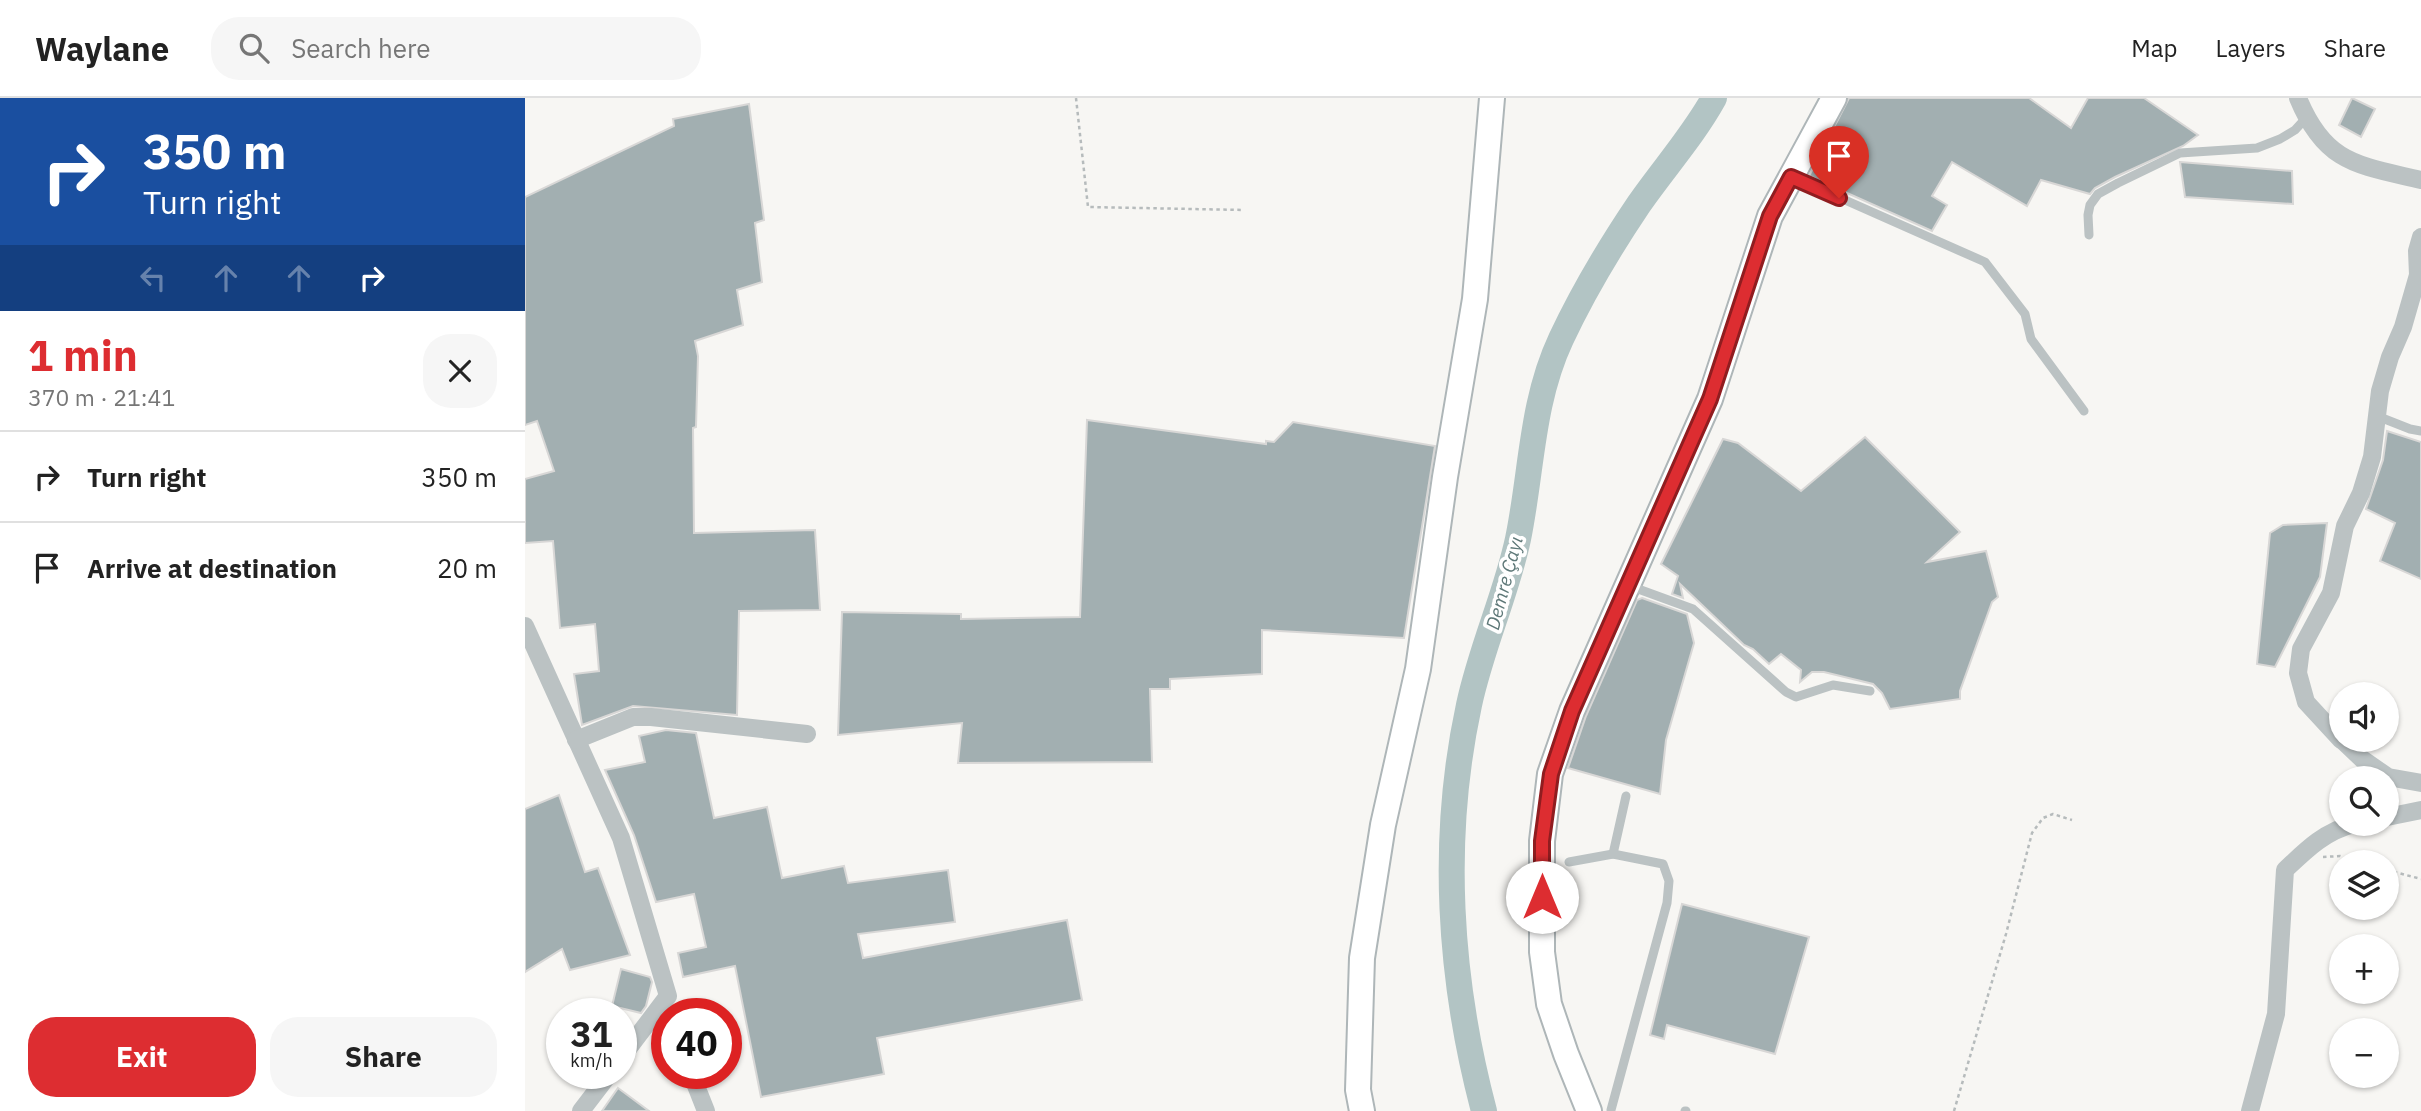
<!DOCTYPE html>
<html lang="en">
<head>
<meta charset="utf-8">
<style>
  :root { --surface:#fff; --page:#f6f6f6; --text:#222; --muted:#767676; --line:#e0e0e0; --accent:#dd2d31 }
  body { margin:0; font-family:"IBM Plex Sans",sans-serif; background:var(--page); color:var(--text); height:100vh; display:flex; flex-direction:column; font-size:26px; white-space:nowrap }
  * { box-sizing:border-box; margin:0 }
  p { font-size:23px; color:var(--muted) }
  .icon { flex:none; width:38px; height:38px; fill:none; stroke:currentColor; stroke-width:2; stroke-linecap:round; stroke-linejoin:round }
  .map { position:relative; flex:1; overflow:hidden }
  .side { display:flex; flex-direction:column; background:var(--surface); width:525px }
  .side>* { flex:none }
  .hud { background:#1a4fa0; color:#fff; overflow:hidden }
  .controls { position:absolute; left:1804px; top:584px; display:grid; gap:14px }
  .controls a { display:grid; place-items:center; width:70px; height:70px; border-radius:50%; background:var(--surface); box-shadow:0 2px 5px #0004; font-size:35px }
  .speed { position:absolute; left:21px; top:900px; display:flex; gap:14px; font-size:35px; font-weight:700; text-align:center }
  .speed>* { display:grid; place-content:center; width:91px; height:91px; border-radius:50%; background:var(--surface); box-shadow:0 2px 5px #0004; line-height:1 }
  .speed small { font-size:18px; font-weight:400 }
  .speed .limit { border:10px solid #d22; background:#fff; color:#111 }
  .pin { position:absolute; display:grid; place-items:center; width:60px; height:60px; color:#fff; margin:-72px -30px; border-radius:50% 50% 50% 0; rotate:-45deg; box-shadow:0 0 7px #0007 }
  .pin .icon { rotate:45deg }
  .me { position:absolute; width:77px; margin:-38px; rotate:0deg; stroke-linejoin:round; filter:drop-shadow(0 0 5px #0008) }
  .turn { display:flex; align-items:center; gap:24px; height:147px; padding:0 28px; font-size:32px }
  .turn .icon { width:91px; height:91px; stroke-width:2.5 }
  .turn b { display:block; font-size:49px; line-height:60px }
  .lanes { display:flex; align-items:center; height:66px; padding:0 28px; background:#0003; justify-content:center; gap:35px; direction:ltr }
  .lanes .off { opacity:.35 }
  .round { display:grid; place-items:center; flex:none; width:74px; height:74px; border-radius:28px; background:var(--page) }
  .summary { display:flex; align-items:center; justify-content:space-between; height:119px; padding:0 28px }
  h1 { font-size:42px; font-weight:800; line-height:52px; color:var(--accent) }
  .primary-button { display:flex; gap:14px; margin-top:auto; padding:14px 28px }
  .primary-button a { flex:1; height:80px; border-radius:28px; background:var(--accent); color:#fff; font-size:28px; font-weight:800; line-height:80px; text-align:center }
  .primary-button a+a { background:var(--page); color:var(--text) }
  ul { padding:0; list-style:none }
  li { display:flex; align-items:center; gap:21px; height:91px; padding:0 28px; border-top:2px solid var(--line) }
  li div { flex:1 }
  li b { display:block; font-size:26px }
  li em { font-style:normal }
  header { display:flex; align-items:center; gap:42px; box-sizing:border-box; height:98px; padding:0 35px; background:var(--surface); border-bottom:2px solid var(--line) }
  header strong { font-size:33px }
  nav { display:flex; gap:38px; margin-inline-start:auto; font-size:24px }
  .search { width:490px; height:63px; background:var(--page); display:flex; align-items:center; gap:18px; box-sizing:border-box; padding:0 24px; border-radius:28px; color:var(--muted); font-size:26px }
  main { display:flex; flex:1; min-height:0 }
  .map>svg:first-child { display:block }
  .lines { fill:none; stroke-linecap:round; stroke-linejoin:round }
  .river { stroke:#b2c4c4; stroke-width:26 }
  .building { fill:#a2afb1; stroke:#d8d7d6; stroke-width:2 }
  .secondary-casing { stroke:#aeb6b8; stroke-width:28 }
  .path { stroke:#b6bbbc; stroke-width:2.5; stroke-dasharray:3.5 3.5; stroke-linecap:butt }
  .lane { stroke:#bbc2c3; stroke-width:9 }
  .street { stroke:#bbc2c3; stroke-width:18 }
  .secondary { stroke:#fff; stroke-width:24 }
  .route-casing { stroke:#901d20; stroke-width:18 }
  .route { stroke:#dd2d31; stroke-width:12 }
  .labels { text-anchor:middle; stroke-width:7; stroke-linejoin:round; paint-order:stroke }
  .water-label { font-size:19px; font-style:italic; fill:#5e7878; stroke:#fff }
</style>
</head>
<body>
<header>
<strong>Waylane</strong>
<div class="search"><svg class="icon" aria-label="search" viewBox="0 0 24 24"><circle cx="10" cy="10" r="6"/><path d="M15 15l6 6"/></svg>Search here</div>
<nav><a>Map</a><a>Layers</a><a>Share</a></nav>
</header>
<main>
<section class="side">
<div class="hud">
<div class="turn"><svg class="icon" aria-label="right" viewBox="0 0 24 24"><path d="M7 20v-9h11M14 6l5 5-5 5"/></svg><div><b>350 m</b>Turn right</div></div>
<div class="lanes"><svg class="icon off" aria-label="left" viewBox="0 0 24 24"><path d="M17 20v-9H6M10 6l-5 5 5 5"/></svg><svg class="icon off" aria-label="ahead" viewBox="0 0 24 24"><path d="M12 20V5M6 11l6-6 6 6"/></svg><svg class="icon off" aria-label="ahead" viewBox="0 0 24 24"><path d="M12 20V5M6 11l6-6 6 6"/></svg><svg class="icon" aria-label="right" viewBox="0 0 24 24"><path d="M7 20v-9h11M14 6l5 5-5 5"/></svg></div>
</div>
<div class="summary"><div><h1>1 min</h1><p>370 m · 21:41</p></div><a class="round"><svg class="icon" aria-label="close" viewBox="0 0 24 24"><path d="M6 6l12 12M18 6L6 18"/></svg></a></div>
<ul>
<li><svg class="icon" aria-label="right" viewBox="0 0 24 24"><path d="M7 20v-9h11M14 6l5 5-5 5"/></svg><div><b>Turn right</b></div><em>350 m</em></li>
<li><svg class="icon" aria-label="arrive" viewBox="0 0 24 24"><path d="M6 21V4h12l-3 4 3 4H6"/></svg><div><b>Arrive at destination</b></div><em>20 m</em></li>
</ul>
<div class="primary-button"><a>Exit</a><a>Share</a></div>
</section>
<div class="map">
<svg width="1896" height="1013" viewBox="0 0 1896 1013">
  <rect width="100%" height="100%" fill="#f7f6f3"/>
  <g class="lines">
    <path class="river" d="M959,1013C924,881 915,741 944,607C956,550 981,497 993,441C1007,373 1006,305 1036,241C1058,194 1085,149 1114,106C1139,70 1168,38 1189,0"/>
  </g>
  <g class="building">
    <path d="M1324,0H1504L1546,30L1563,0H1619L1673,37L1658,48L1590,79L1570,90L1565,96L1516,82L1502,108L1427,64L1407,98L1422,107L1407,133L1284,78Z"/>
    <path d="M1827,0L1850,11L1836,39L1814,27Z"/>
    <path d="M224,6L239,122L230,125L237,184L212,192L218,227L170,243L173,258L171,329L168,330L169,435L290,432L295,512L214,513L212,617L108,608L57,627L49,576L74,573L70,526L35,530L28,443L0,445V381L29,373L12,323L0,327V99L149,28L148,21Z"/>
    <path d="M1655,64L1767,73L1768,106L1660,99Z"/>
    <path d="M562,322L741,346V343L749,344L768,324L910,348L879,540L737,532V576L645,581V591H625L627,664L433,665L437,625L313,637L317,514L436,516V521L555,519Z"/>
    <path d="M1862,333L1896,344V481L1855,463L1870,425L1841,411L1858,362Z"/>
    <path d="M1340,339L1435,434L1402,464L1461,453L1473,499L1467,504L1435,593V601L1365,611L1357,595L1348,586L1299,574H1287L1275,584L1276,572L1256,556L1244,566L1228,551L1219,547L1155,486L1158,500L1147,496L1153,478L1136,466L1198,341L1213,345L1276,393Z"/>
    <path d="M1802,425L1795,479L1750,569L1732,566L1745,435L1758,427Z"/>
    <path d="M1117,500L1162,516L1169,545L1141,642L1135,696L1043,670L1061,618L1112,502Z"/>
    <path d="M141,632L171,635L189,720L242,709L257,780L319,768L323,785L423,772L430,824L333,836L338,860L542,822L557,902L352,940L359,976L236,999L210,868L158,879L153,855L181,849L169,796L131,804L109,737L80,672L120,664L114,638Z"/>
    <path d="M34,697L60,774L73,770L105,857L45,872L37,851L0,874V711Z"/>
    <path d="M1157,806L1284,839L1250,956L1142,927L1139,941L1125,937Z"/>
    <path d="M96,871L125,879L127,884L121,908L116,915L87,908Z"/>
    <path d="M93,990L124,1013H77Z"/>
  </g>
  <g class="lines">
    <g class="secondary-casing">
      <g id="secondary">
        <path d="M837,1013L833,992L837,860L858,727L893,571L920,379L950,201L967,0"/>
        <path d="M1064,1013L1041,956L1024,906L1017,854V743L1025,676L1047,613L1185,301L1245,118L1309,0"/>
      </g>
    </g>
    <g class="path">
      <path d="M551,0L563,109L719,112"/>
      <path d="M1798,759L1815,758L1838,765"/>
      <path d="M1862,772L1896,781"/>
      <path d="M1429,1013L1481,836L1507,735L1518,720L1528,716L1547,722"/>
    </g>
    <g class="lane">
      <path d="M1268,79L1460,164L1500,216L1506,241L1559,313"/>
      <path d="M1564,137L1563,117L1565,107L1573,96L1593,85L1655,55L1732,50L1755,41L1770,32L1781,20"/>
      <path d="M1852,318L1885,331L1896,333"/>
      <path d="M1105,488L1168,511L1261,594L1271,599L1308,587L1345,593"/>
      <path d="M1088,756L1101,698"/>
      <path d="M1044,764L1088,756L1138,766L1144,783L1142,805L1086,1012"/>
      <path d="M1160,1013H1161"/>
    </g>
    <g class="street">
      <path d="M1773,0C1800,66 1833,67 1896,82"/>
      <path d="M0,528L96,740L143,898L96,960"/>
      <path d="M51,642L108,619H126L282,636"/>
      <path d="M1816,642L1781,604L1773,575L1776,551L1806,495L1820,428L1836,395L1847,359L1855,293L1865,259L1878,229L1893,177L1892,153L1896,139"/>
      <path d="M1817,642L1837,661L1863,679L1896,685"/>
      <path d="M1862,719L1896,712"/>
      <path d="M166,975L181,1013"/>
      <path d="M56,1013L85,975"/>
      <path d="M1725,1013L1751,916L1760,772C1781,752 1800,733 1829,726"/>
    </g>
    <use href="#secondary" class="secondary"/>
  </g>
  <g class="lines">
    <g class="route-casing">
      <path id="route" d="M1017,799V743L1026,676L1047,613L1185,301L1245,118L1266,79L1314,100"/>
    </g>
    <use href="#route" class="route"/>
  </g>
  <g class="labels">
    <g class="water-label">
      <text transform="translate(979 485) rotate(-75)" y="7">Demre Çayı</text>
    </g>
  </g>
</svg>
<div class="controls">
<a><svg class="icon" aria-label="sound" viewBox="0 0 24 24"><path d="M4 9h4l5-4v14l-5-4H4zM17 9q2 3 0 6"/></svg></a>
<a><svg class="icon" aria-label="search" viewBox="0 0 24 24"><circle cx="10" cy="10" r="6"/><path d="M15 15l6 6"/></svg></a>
<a><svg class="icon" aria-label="layers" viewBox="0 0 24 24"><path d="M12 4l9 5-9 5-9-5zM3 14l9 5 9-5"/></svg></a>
<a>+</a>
<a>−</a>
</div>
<div class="speed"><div>31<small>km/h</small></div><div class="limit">40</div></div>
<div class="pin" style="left:1314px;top:100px;background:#d93025"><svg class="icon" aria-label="arrive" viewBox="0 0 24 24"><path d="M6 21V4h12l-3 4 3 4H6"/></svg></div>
<svg class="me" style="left:1017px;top:799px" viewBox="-20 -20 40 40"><circle r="19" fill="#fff"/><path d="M0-13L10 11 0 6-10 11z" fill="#dd2d31"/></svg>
</div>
</main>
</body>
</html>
